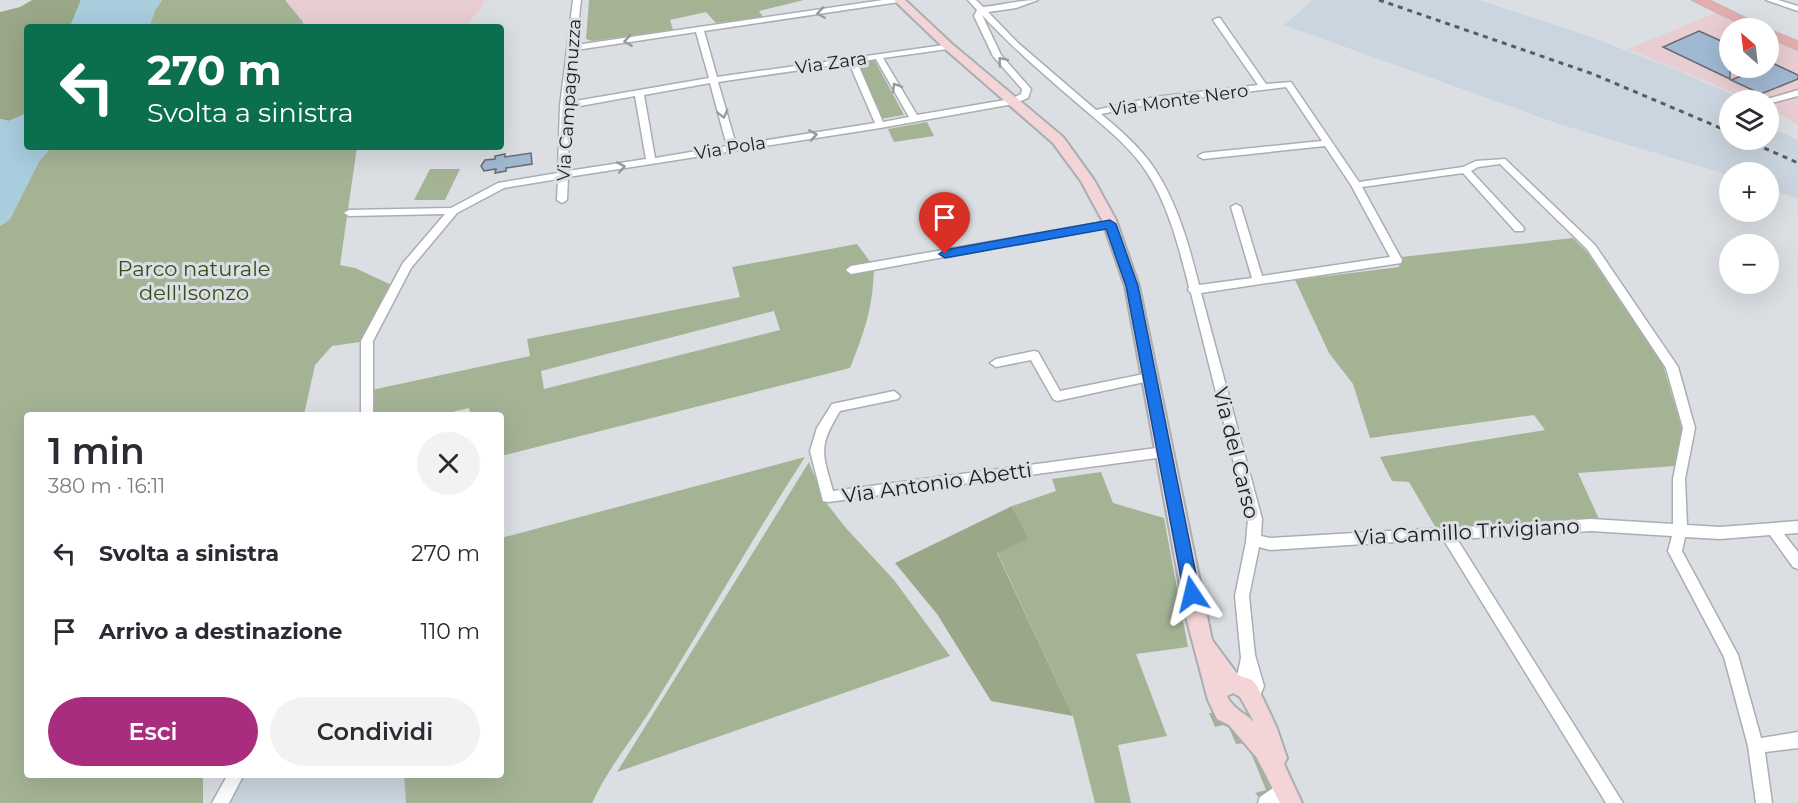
<!DOCTYPE html>
<html lang="it">
<head>
<meta charset="utf-8">
<style>
  :root { --surface:#fff; --page:#f2f2f3; --text:#2b2b33; --muted:#7c7c81; --accent:#a92d7e }
  body { margin:0; font-family:Montserrat,sans-serif; background:var(--page); color:var(--text); height:100vh; display:flex; flex-direction:column; font-size:22px; white-space:nowrap }
  * { box-sizing:border-box; margin:0 }
  p { font-size:20px; color:var(--muted) }
  .icon { flex:none; width:33px; height:33px; fill:none; stroke:currentColor; stroke-width:2; stroke-linecap:round; stroke-linejoin:round }
  .map { position:relative; flex:1; overflow:hidden }
  .side { position:absolute; left:24px; top:412px; width:480px; height:366px; display:flex; flex-direction:column; background:var(--surface); border-radius:6px; box-shadow:0 6px 24px #0002 }
  .side>* { flex:none }
  .hud { position:absolute; left:24px; top:24px; width:480px; height:126px; border-radius:6px; box-shadow:0 6px 24px #0002; background:#0b6e4f; color:#fff; overflow:hidden }
  .needle { width:39px; rotate:332deg }
  .fabs { position:absolute; left:1719px; top:18px; display:grid; gap:12px }
  .fabs a { display:grid; place-items:center; width:60px; height:60px; border-radius:50%; background:var(--surface); box-shadow:0 6px 24px #0002; font-size:30px }
  .pin { position:absolute; display:grid; place-items:center; width:51px; height:51px; color:#fff; margin:-62px -26px; border-radius:50% 50% 50% 0; rotate:-45deg; box-shadow:0 0 6px #0007 }
  .pin .icon { rotate:45deg }
  .me { position:absolute; width:66px; margin:-33px; rotate:350deg; stroke-linejoin:round; filter:drop-shadow(0 0 4px #0008) }
  .turn { display:flex; align-items:center; gap:21px; height:126px; padding:0 24px; font-size:27px }
  .turn .icon { width:78px; height:78px; stroke-width:2.5 }
  .turn b { display:block; font-size:42px; line-height:51px }
  .round { display:grid; place-items:center; flex:none; width:63px; height:63px; border-radius:32px; background:var(--page) }
  .overview { display:flex; align-items:center; justify-content:space-between; height:102px; padding:0 24px }
  h1 { font-size:36px; font-weight:600; line-height:45px }
  .button { display:flex; gap:12px; margin-top:auto; padding:12px 24px }
  .button a { flex:1; height:69px; border-radius:36px; background:var(--accent); color:#fff; font-size:24px; font-weight:600; line-height:69px; text-align:center }
  .button a+a { background:var(--page); color:var(--text) }
  ul { padding:0; list-style:none }
  li { display:flex; align-items:center; gap:18px; height:78px; padding:0 24px }
  li div { flex:1 }
  li b { display:block; font-size:22px }
  li em { font-style:normal }
  .map>svg:first-child { display:block }
  .commercial { fill:#e8cdd2 }
  .built { fill:#cbd5df }
  .green { fill:#a5b395; fill-rule:evenodd }
  .forest { fill:#9aa889 }
  .water { fill:#a8cddd }
  .building { fill:#a0b9d2; stroke:#686c70; stroke-width:1.5 }
  .lines { fill:none; stroke-linecap:round; stroke-linejoin:round }
  .minor-casing { stroke:#a9aeb2; stroke-width:3 }
  .secondary-casing { stroke:#a9aeb2; stroke-width:4 }
  .primary-casing { stroke:#bbbbbc; stroke-width:2 }
  .minor { fill:#fff; fill-rule:evenodd }
  .secondary { fill:#f3d5d7; fill-rule:evenodd }
  .primary { fill:#e6abaf; fill-rule:evenodd }
  .rail { stroke:#595b5e; stroke-width:3; stroke-dasharray:5 5; stroke-linecap:butt }
  .oneway { stroke:#98999a }
  .route { fill:#1a73e8; stroke:#114b97; stroke-width:1.5 }
  .labels { text-anchor:middle; stroke-width:6; stroke-linejoin:round; paint-order:stroke }
  .far-street-label { font-size:18px; fill:#1b1c1e; stroke:#dbdfe4 }
  .park-label { font-size:21px; fill:#384b1b; stroke:#dbdfe4 }
  .street-label { font-size:21px; fill:#1b1c1e; stroke:#dbdfe4 }
</style>
</head>
<body>
<div class="map">
<svg width="1798" height="803" viewBox="0 0 1798 803">
  <rect width="100%" height="100%" fill="#dbdfe4"/>
  <g class="commercial">
    <path d="M285,0H484V4L465,27H303V22Z"/>
    <path d="M1717,12L1753,28H1730V68H1768L1769,36L1798,49V125L1769,108L1768,100H1751L1628,49Z"/>
  </g>
  <g class="built">
    <path d="M1313,0H1479L1588,36L1674,69L1745,100H1730V140H1768L1769,127L1798,140V199L1769,188L1768,172H1730L1729,175L1559,124L1284,25Z"/>
    <path d="M235,776H404L406,803H220Z"/>
  </g>
  <g class="green">
    <path d="M162,0H285L303,22V27H149L155,10Z"/>
    <path d="M589,0H804L759,11L763,17L716,23L706,12L670,20L673,30L592,41L586,39Z"/>
    <path d="M874,59L904,115L880,119L856,61Z"/>
    <path d="M927,122L934,136L894,142L888,129Z"/>
    <path d="M52,147H357L340,265L355,268L396,287L367,341L332,346L315,365L304,415L27,416V776H203V803H0V226L10,219L39,161Z"/>
    <path d="M430,169H460L445,200H414Z"/>
    <path d="M1573,238L1587,252L1663,365L1682,429L1675,466L1578,473L1599,519L1436,528L1409,482L1392,481L1380,457L1545,430L1534,415L1370,438L1353,384L1329,353L1295,280L1399,267L1401,257Z"/>
    <path d="M857,244L874,267C873,307 865,331 850,368L501,456V416L471,415L469,408L439,415L367,416V391L530,356L527,339L740,297L732,267ZM774,311L780,330L544,389L541,371Z"/>
    <path d="M805,457C751,540 703,627 650,711C630,742 608,769 592,803H406L404,776H501V538Z"/>
    <path d="M809,462L824,500L845,527L894,580L950,656L617,772Z"/>
    <path d="M1101,472L1113,503L1164,518L1188,647L1136,654L1167,736L1118,745L1131,803H1095L1073,716L997,552L1029,539L1012,506L1056,491L1052,479Z"/>
    <path d="M1209,713H1213L1253,745L1273,788L1260,798L1255,793L1266,790L1247,743L1236,744L1229,728L1223,725L1215,727Z"/>
  </g>
  <g class="forest">
    <path d="M32,0H81L70,27H27V113L9,121L0,119V12L20,7Z"/>
    <path d="M1012,506L1029,539L997,553L1073,716L991,701L937,614L895,563Z"/>
  </g>
  <g class="water">
    <path d="M81,0H162L155,10L149,27H70Z"/>
    <path d="M27,113V147H52L39,161L10,219L0,226V119L9,121Z"/>
  </g>
  <g class="building">
    <path d="M1699,31L1730,45V79L1663,47Z"/>
    <path d="M1768,61L1798,75V79L1761,94L1731,80L1761,68H1768Z"/>
    <path d="M531,153L532,164L506,168V171L495,173L496,169L484,171L481,166L485,160L495,159V156L505,154V157Z"/>
  </g>
  <g class="lines">
    <g class="minor-casing">
      <g id="minor">
        <path d="M573,0H581L576,45L883,0H903L899,2L704,31L717,77L951,44V48L948,49L883,58L917,115L1011,99L1021,94L1022,89L993,56L974,16L977,10L968,0H976L983,7C1002,5 1020,0 1038,0L1016,8L988,12L1018,43L1096,110L1155,97L1258,85L1213,20L1217,18H1220L1266,84L1291,82L1359,182L1463,167L1476,161L1505,159L1595,245L1678,367L1695,428L1685,479L1687,525L1720,527L1798,521V533L1784,534L1798,552V569L1793,567L1770,535L1720,539L1685,537L1682,551L1738,655L1761,738L1798,732V748L1765,752L1772,803H1756L1748,746L1724,657L1668,551L1672,536L1591,531L1457,539L1623,803H1606L1443,539L1270,550L1259,547L1249,596L1255,655L1264,686L1258,701L1253,703L1248,701L1246,696L1250,686L1248,682L1243,689L1238,691L1233,689L1231,684L1238,672L1241,658L1235,596L1246,542L1248,519L1191,293L1188,290L1189,287C1179,248 1169,206 1146,171C1128,144 1101,124 1077,103C1044,75 1012,47 982,15L1001,55L1031,89L1028,98L1013,104L880,128L568,177L567,200L562,203L557,200L558,179L504,188L457,213L411,268L373,341V416H361V341L403,263L445,214L349,216L344,213L349,210L451,208L498,183L558,173L560,106ZM696,32L709,78L570,102L576,50ZM876,59L909,117L883,122L857,62ZM849,63L875,123L736,145L718,82ZM710,83L727,146L655,158L644,95ZM1286,87L1322,141L1203,153L1198,156L1203,159L1325,146L1351,185L1390,257L1262,276L1241,207L1236,204L1231,207L1252,278L1199,285C1189,245 1177,202 1154,168C1140,147 1120,130 1101,114L1155,103ZM635,96L646,159L568,171L569,108ZM1500,164L1587,249L1666,368L1683,428L1673,479V524L1591,519L1450,528L1446,526L1441,528L1270,538L1261,536L1262,519L1201,293L1401,263L1402,260L1362,187L1463,173L1515,231H1523L1524,229L1523,227L1471,171L1478,167Z"/>
        <path d="M1766,0H1778L1798,6V11Z"/>
        <path d="M1798,90V96L1768,104V100H1764Z"/>
        <path d="M1110,221L1115,224L1114,226L851,274L846,270L851,266Z"/>
        <path d="M1034,351L1038,352L1060,391L1149,373L1155,377L1149,381L1057,401L1053,399L1031,360L996,367L990,363L996,359Z"/>
        <path d="M894,391L900,396L898,399L840,411C818,447 822,452 833,491L1164,447L1168,448L1170,452L1168,456L1164,457L828,502L823,501L810,451L817,428L832,404Z"/>
        <path d="M227,776H243L229,803H212Z"/>
        <path d="M1285,780L1291,782L1293,788L1291,794L1282,803H1258L1260,797Z"/>
      </g>
    </g>
    <g class="secondary-casing">
      <path id="secondary" d="M894,0H905L952,44L1063,137L1094,180L1116,220L1139,286L1212,640L1238,675L1252,680L1257,686L1276,726L1287,758L1284,764L1302,803H1280L1257,758L1229,725L1217,719L1208,700L1185,613L1125,286L1102,220L1081,181L1053,143L944,48ZM1233,693L1240,697L1254,722C1245,713 1232,708 1227,696Z"/>
    </g>
    <g class="primary-casing">
      <g id="primary">
        <path d="M1692,0H1709L1766,28H1749Z"/>
        <path d="M1768,29L1798,41V50L1768,38Z"/>
      </g>
    </g>
    <use href="#minor" class="minor"/>
    <use href="#secondary" class="secondary"/>
    <use href="#primary" class="primary"/>
    <g class="rail">
      <path d="M1379,0L1593,74L1730,132"/>
      <path d="M1746,140L1798,163"/>
    </g>
  </g>
  <defs><path id="oneway-chevron" d="M-2-3.5L2.5 0L-2 3.5" fill="none" stroke-width="1.6" stroke-linecap="round" stroke-linejoin="round" transform="scale(1.5)"/></defs>
  <g class="oneway">
    <use href="#oneway-chevron" transform="translate(821 13) rotate(172)"/>
    <use href="#oneway-chevron" transform="translate(628 41) rotate(172)"/>
    <use href="#oneway-chevron" transform="translate(1002 61) rotate(-130)"/>
    <use href="#oneway-chevron" transform="translate(896 87) rotate(-121)"/>
    <use href="#oneway-chevron" transform="translate(723 114) rotate(76)"/>
    <use href="#oneway-chevron" transform="translate(813 135) rotate(-9)"/>
    <use href="#oneway-chevron" transform="translate(621 167) rotate(-10)"/>
  </g>
  <path class="route" d="M1110,220L1116,224L1138,286L1200,594L1198,599L1192,601L1186,599L1184,594L1126,286L1106,229L945,258L939,254L945,250Z"/>
  <g class="labels">
    <g class="far-street-label">
      <text transform="translate(831 63) rotate(-8)" y="6">Via Zara</text>
      <text transform="translate(569 100) rotate(-86)" y="6">Via Campagnuzza</text>
      <text transform="translate(1179 100) rotate(-8)" y="6">Via Monte Nero</text>
      <text transform="translate(730 148) rotate(-9)" y="6">Via Pola</text>
    </g>
    <g class="park-label">
      <text x="194" y="276">Parco naturale<tspan x="194" dy="24">dell'Isonzo</tspan></text>
    </g>
    <g class="street-label">
      <text transform="translate(1236 453) rotate(76)" y="7">Via del Carso</text>
      <text transform="translate(937 483) rotate(-8)" y="7">Via Antonio Abetti</text>
      <text transform="translate(1467 532) rotate(-3)" y="7">Via Camillo Trivigiano</text>
    </g>
  </g>
</svg>
<div class="fabs">
<a><svg class="needle" viewBox="-14 -14 28 28"><path d="M0-13l5 13h-10z" fill="#e53935"/><path d="M0 13l5-13h-10z" fill="#7c7c81"/></svg></a>
<a><svg class="icon" aria-label="layers" viewBox="0 0 24 24"><path d="M12 4l9 5-9 5-9-5zM3 14l9 5 9-5"/></svg></a>
<a>+</a>
<a>−</a>
</div>
<div class="pin" style="left:945px;top:254px;background:#d93025"><svg class="icon" aria-label="arrive" viewBox="0 0 24 24"><path d="M6 21V4h12l-3 4 3 4H6"/></svg></div>
<svg class="me" style="left:1192px;top:594px" viewBox="-20 -20 40 40"><path d="M0-17L14 15 0 8-14 15z" fill="#1a73e8" stroke="#fff" stroke-width="4"/></svg>
<div class="hud">
<div class="turn"><svg class="icon" aria-label="left" viewBox="0 0 24 24"><path d="M17 20v-9H6M10 6l-5 5 5 5"/></svg><div><b>270 m</b>Svolta a sinistra</div></div>
</div>
<section class="side">
<div class="overview"><div><h1>1 min</h1><p>380 m · 16:11</p></div><a class="round"><svg class="icon" aria-label="close" viewBox="0 0 24 24"><path d="M6 6l12 12M18 6L6 18"/></svg></a></div>
<ul>
<li><svg class="icon" aria-label="left" viewBox="0 0 24 24"><path d="M17 20v-9H6M10 6l-5 5 5 5"/></svg><div><b>Svolta a sinistra</b></div><em>270 m</em></li>
<li><svg class="icon" aria-label="arrive" viewBox="0 0 24 24"><path d="M6 21V4h12l-3 4 3 4H6"/></svg><div><b>Arrivo a destinazione</b></div><em>110 m</em></li>
</ul>
<div class="button"><a>Esci</a><a>Condividi</a></div>
</section>
</div>
</body>
</html>
